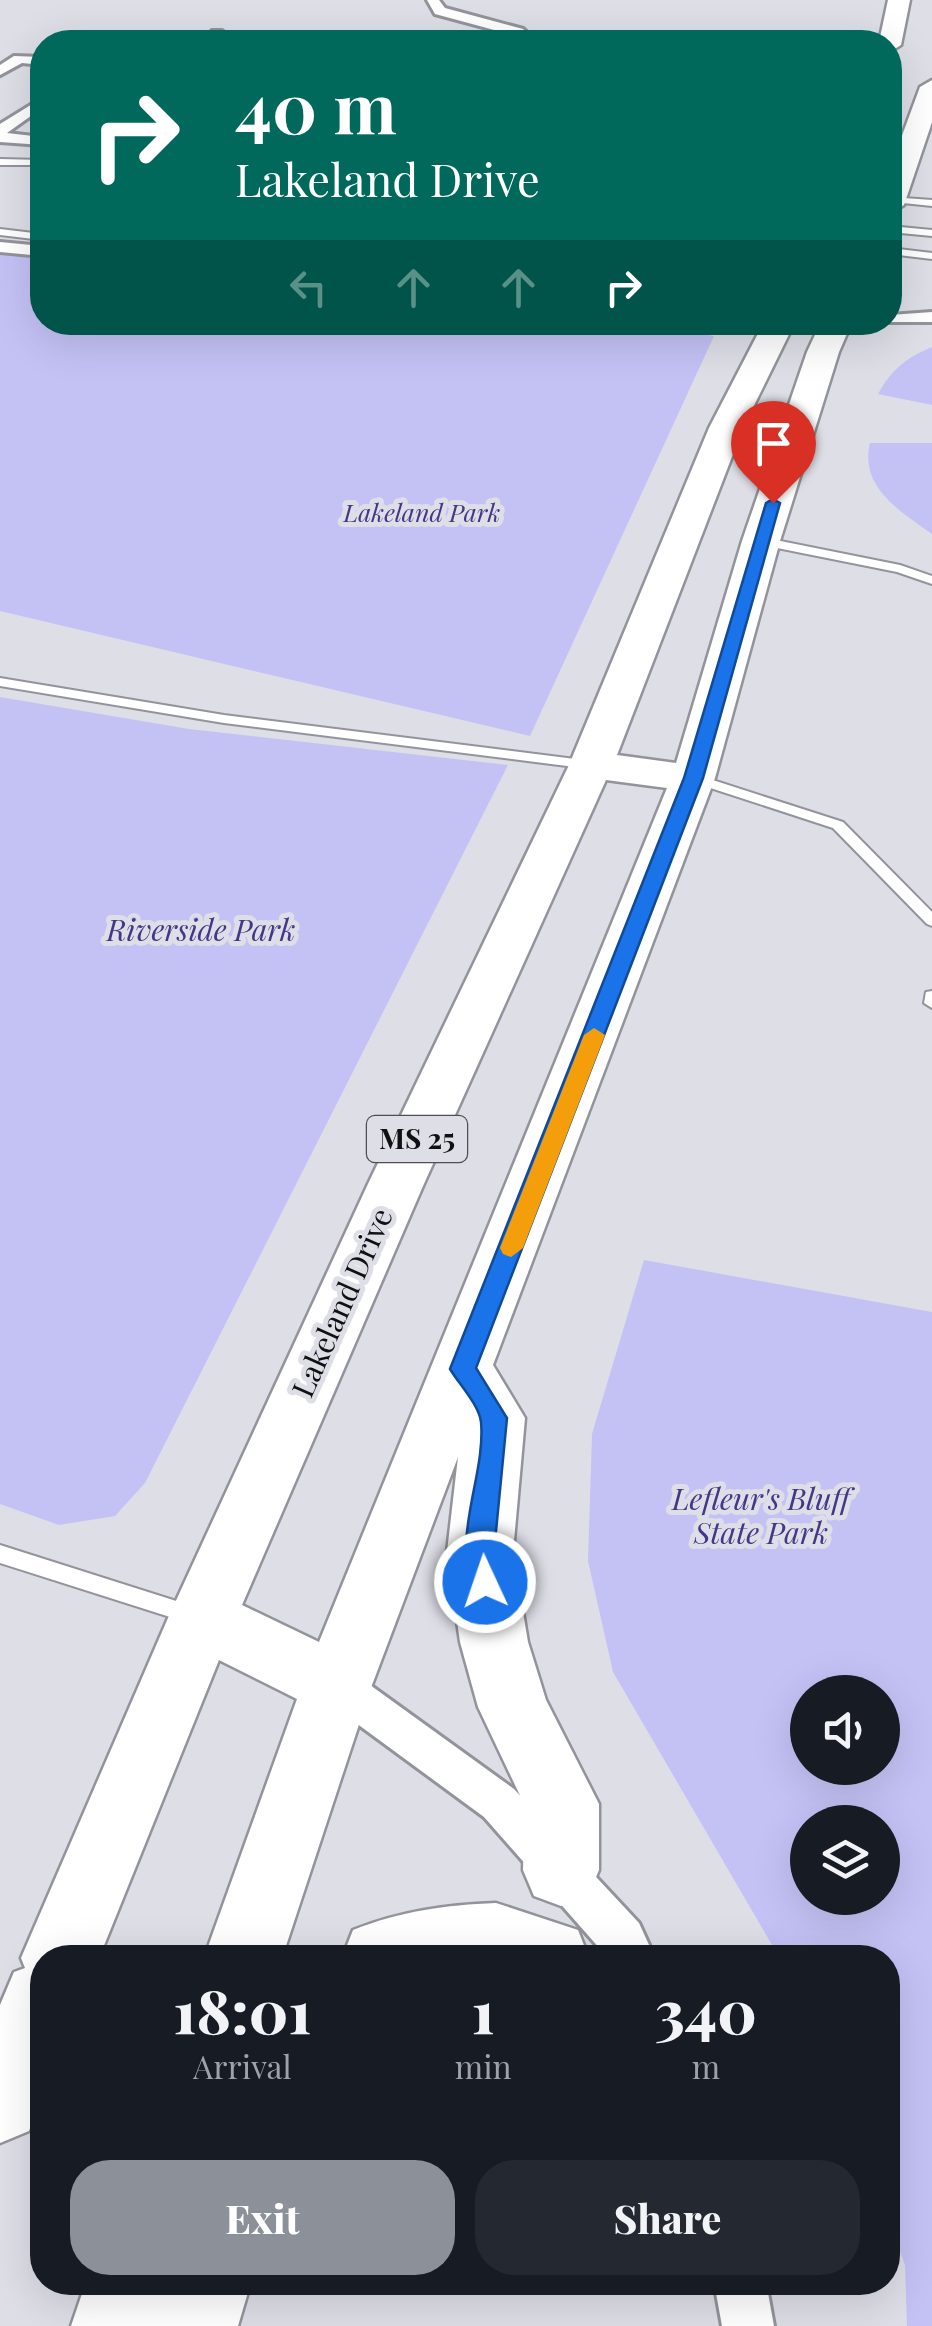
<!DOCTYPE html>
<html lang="en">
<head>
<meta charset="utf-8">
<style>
  :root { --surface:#171b24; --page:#242831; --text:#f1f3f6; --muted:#9ea1a6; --accent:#8c9099 }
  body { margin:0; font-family:"Playfair Display",serif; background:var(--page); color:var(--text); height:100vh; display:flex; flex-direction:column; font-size:38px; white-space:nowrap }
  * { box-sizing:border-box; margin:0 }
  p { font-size:32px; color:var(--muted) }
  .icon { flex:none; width:55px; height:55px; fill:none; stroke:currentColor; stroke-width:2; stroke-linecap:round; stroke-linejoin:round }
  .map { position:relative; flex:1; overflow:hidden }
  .sheet { position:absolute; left:30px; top:1945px; width:870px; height:350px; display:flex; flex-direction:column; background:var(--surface); border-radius:40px; box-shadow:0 10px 40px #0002 }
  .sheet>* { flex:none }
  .top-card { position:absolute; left:30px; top:30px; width:872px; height:305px; border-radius:40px; box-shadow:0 10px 40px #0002; background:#00695c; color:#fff; overflow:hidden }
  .buttons { position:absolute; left:790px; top:1675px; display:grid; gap:20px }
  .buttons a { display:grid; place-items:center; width:110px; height:110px; border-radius:50%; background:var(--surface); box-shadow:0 10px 40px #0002; font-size:50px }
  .pin { position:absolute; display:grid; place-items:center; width:85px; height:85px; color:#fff; margin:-102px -42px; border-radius:50% 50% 50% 0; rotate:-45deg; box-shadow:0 0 10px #0007 }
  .pin .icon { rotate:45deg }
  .me { position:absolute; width:110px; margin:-55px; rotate:357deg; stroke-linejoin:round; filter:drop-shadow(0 0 8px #0008) }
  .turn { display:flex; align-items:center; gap:35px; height:210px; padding:0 40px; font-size:45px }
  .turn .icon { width:130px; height:130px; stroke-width:2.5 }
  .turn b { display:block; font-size:70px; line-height:85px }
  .lanes { display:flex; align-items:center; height:95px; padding:0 40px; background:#0003; justify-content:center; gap:50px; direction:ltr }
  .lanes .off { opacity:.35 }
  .eta { display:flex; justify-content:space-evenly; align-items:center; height:170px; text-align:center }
  .eta b { font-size:60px; font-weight:800; line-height:70px }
  .cta { display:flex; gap:20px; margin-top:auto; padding:20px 40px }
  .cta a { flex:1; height:115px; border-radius:40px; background:var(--accent); color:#fff; font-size:40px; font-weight:800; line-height:115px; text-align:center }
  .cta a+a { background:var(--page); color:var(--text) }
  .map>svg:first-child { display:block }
  .green { fill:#c4c2f5; fill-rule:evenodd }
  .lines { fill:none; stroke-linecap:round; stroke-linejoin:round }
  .service-casing { stroke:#93939b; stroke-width:4 }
  .minor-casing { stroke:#93939b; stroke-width:6 }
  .trunk-casing { stroke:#93939b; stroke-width:5 }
  .service { fill:#fff; fill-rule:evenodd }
  .minor { fill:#fff; fill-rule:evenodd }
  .trunk { fill:#fff; fill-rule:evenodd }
  .route { fill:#1a73e8; stroke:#114b97; stroke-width:2.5 }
  .slow { fill:#f59e0b }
  .labels { text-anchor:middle; stroke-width:10; stroke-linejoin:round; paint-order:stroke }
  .far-park-label { font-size:25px; font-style:italic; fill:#443688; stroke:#dedee7 }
  .shield { fill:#dedee7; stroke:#4e4e53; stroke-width:2.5 }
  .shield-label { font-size:28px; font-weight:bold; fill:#101013 }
  .park-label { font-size:30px; font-style:italic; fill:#443688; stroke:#dedee7 }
  .street-label { font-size:30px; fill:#101013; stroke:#dedee7 }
</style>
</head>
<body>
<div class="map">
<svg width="932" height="2326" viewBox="0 0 932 2326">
  <rect width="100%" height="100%" fill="#dedee7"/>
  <g class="green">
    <path d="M0,249L42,252V322H625L714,336L530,736L0,611Z"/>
    <path d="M932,347V405L878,394C891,370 907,357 932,347Z"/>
    <path d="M870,443H932V534C901,512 859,487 870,443Z"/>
    <path d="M0,697L189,729L508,765L145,1483L115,1516L59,1525L0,1504Z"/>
    <path d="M644,1260L932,1312V2326H907L905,2265L888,2218V1958L779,1957L613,1672L588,1561L592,1434ZM808,1692H882V1768H808ZM882,1822V1898H808V1822Z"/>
  </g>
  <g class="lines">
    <g class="service-casing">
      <g id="service">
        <path d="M0,159L42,160V165H0Z"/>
        <path d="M890,197L932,200V206L893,202Z"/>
        <path d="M890,226L932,230V236L890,232Z"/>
        <path d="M0,229L42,234V240L0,235Z"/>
        <path d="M890,248L932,253V259L890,254Z"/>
        <path d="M761,537L900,565L932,576V584L897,572L757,544L755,541Z"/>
        <path d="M0,678L224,715L591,761L598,765L591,769L224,723L0,686Z"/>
        <path d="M694,774L843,822L932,912V926L927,924L833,828L689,781L687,778Z"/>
        <path d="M932,991V1008L924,1003L926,992Z"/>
        <path d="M0,1545L192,1606L200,1608L203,1615L200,1622L192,1624L0,1563Z"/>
      </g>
    </g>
    <g class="minor-casing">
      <g id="minor">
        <path d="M427,0H439L445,8L523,29L537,42H522L513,35L435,14Z"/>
        <path d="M212,31H222L235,42H220L210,34Z"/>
        <path d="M14,56L42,57V65L22,63L0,75V65Z"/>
        <path d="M42,98V108L7,133L42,137V145L0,142V124Z"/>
        <path d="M0,242L42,246V256L0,252Z"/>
        <path d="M932,312V322H883H890V315Z"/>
        <path d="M719,322H834C813,336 740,336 719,322Z"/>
        <path d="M337,1666L352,1672L514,1789L639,1923L655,1958H608L484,1817L322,1698L316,1685L322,1672Z"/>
        <path d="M714,2282H766L774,2326H722Z"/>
      </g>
    </g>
    <g class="trunk-casing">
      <g id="trunk">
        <path d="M888,0H910L901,45L890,52V42H879Z"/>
        <path d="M932,80V122L904,205L890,213V168L920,87Z"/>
        <path d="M764,322H795L743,428L617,755L676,763L742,541L807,352L821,322H852L839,352L780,541L715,778L493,1365L525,1418L513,1552L528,1642L546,1700L599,1804V1870L588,1896L561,1906L534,1896L523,1870L525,1806L478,1707L460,1642L447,1552L458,1457L372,1685L282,1958H204L297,1699L219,1660L99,1958H42V2098L29,2131L0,2143V2005L14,1972L25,1968L21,1958L168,1618L367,1186L569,765L709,428ZM606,780L667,788L319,1642L242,1605L423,1186Z"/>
        <path d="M496,1903L578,1930L589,1958H342L353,1930C401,1911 445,1905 496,1903Z"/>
        <path d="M86,2282H251L238,2326H71Z"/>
      </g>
    </g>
    <use href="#service" class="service"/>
    <use href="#minor" class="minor"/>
    <use href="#trunk" class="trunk"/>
  </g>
  <path class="route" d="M773,499L780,503L703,778L476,1368L507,1418L494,1552L499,1582L495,1591L485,1594L475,1591C450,1539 486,1476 481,1422C479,1405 459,1384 450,1369L684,778L766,503Z"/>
  <path class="slow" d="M594,1028L605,1035L523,1248L511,1257L503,1254L500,1248L584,1035Z"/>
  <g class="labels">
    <g class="far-park-label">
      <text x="422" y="522">Lakeland Park</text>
    </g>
    <rect class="shield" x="367" y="1116" width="100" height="46" rx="8"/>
    <g class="shield-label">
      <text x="417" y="1149">MS 25</text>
    </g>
    <g class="park-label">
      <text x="201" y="941">Riverside Park</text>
      <text x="761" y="1510">Lefleur's Bluff<tspan x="761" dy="34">State Park</tspan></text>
    </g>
    <g class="street-label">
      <text transform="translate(343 1303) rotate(-66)" y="10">Lakeland Drive</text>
    </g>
  </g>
</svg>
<div class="buttons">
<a><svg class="icon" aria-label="sound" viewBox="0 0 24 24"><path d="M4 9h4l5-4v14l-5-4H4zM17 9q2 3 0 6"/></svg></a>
<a><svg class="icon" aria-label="layers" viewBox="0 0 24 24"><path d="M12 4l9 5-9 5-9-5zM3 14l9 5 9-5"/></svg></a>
</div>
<div class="pin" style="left:773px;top:503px;background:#d93025"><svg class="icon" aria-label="arrive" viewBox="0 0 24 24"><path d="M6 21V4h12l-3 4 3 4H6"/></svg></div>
<svg class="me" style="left:485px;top:1582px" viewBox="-20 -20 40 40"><circle r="17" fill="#1a73e8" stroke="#fff" stroke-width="3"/><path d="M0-11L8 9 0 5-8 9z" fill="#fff"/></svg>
<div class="top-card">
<div class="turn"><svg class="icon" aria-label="right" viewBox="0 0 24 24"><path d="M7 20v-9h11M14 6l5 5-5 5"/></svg><div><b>40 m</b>Lakeland Drive</div></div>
<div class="lanes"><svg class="icon off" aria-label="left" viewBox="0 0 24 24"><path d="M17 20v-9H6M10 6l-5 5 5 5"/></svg><svg class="icon off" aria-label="ahead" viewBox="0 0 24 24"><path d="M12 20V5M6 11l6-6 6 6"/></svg><svg class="icon off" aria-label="ahead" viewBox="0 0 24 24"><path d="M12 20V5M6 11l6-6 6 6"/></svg><svg class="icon" aria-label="right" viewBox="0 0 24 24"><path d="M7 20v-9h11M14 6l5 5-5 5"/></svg></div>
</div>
<section class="sheet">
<div class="eta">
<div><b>18:01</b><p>Arrival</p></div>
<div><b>1</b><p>min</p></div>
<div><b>340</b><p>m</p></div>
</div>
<div class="cta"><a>Exit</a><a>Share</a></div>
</section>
</div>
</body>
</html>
